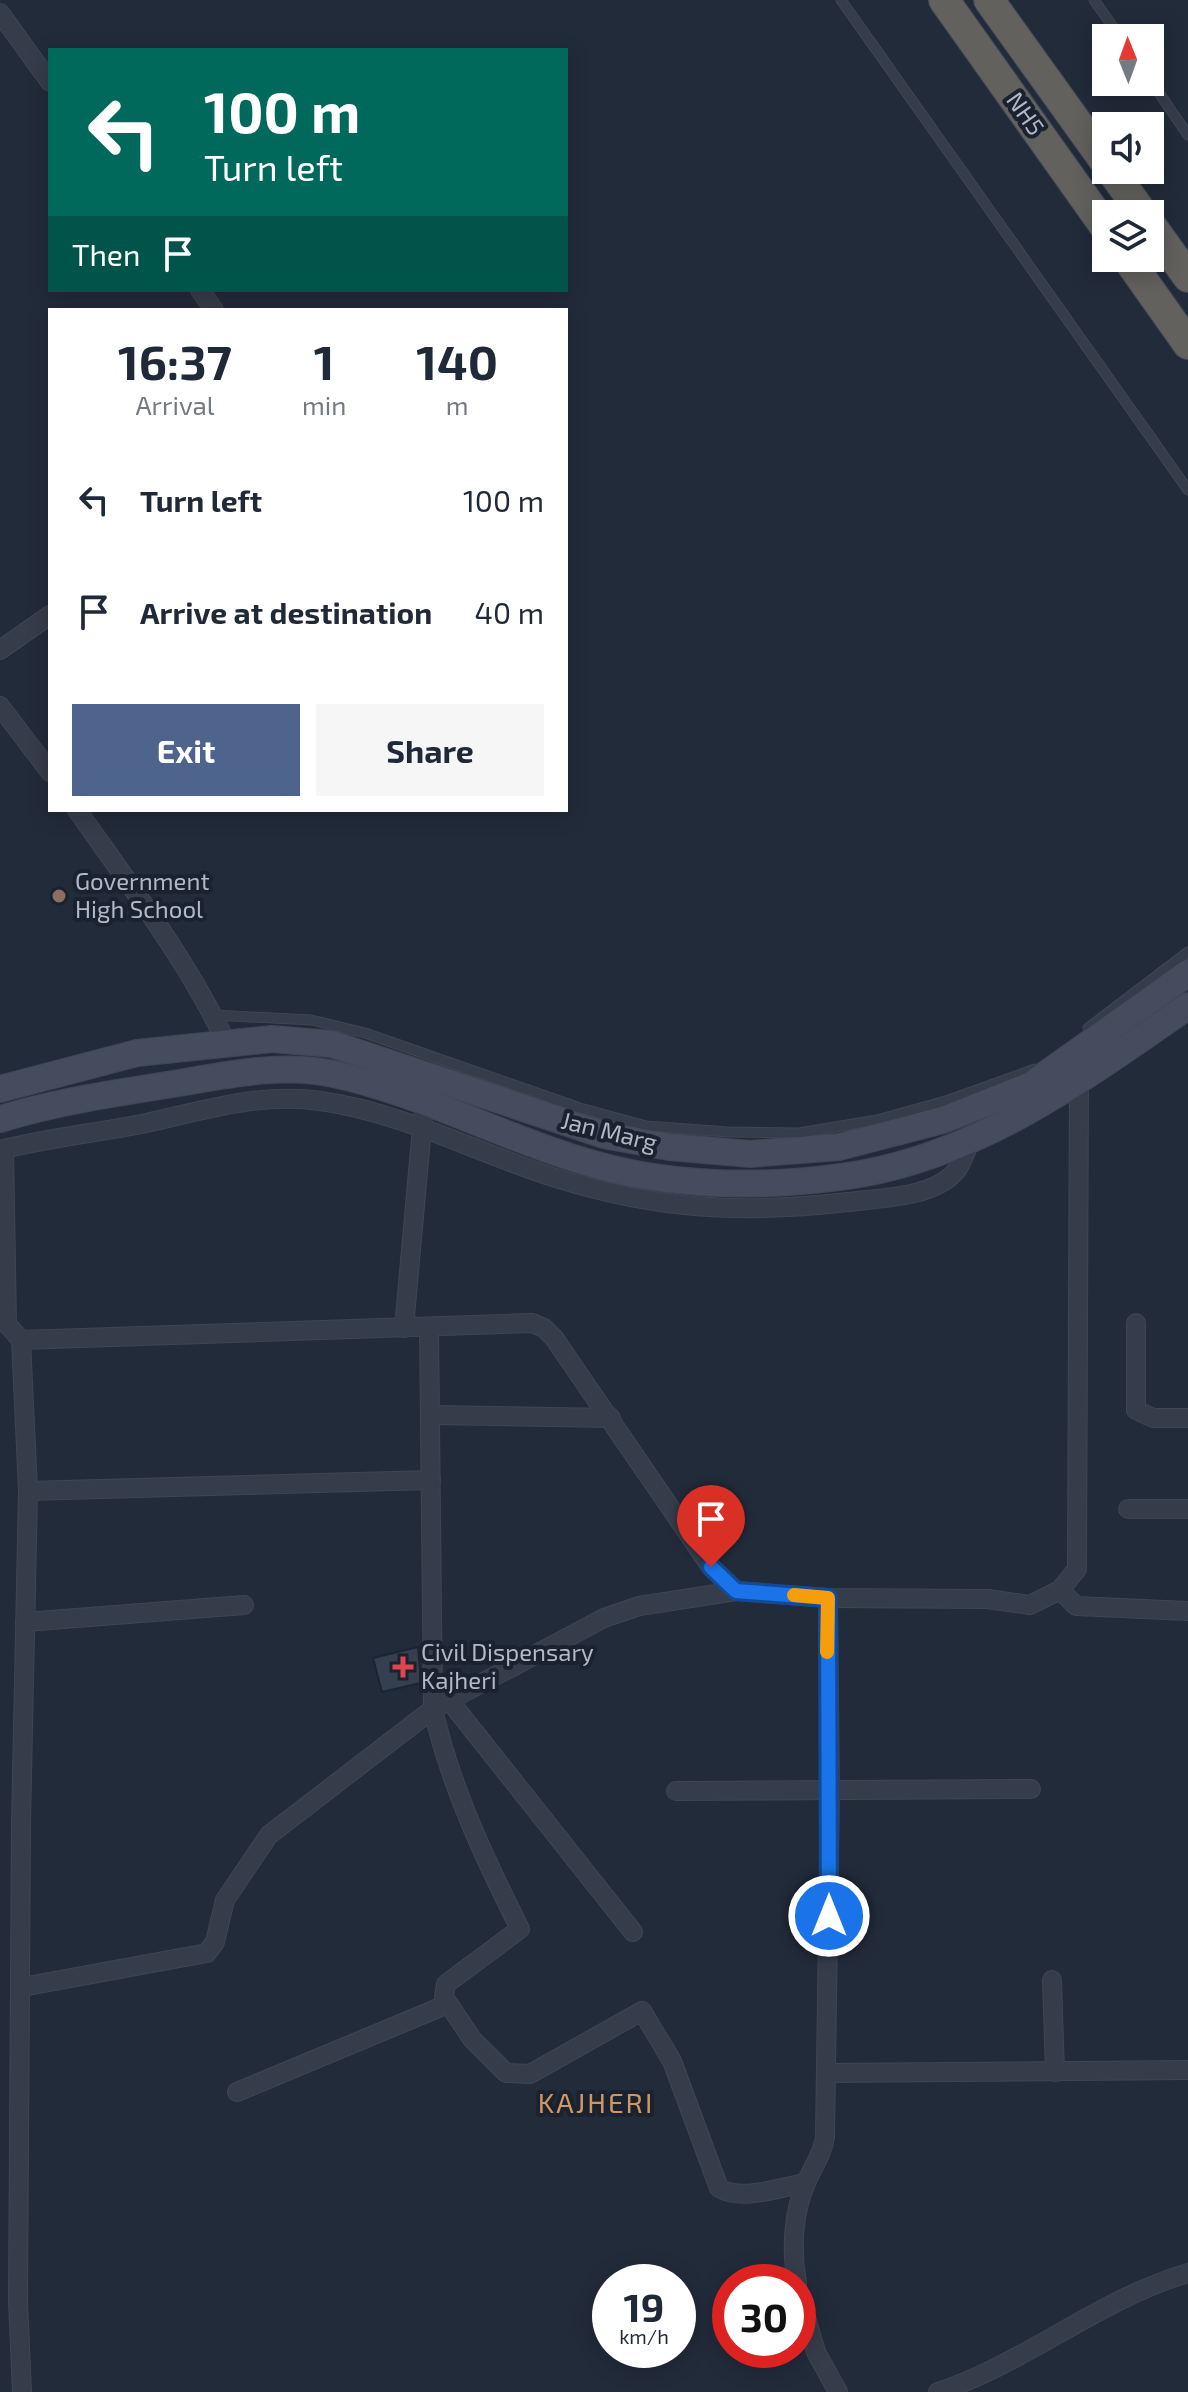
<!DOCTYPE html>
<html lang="en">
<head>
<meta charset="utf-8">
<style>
  :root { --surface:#fff; --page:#f6f6f7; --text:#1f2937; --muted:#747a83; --accent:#4e648c }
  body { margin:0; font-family:"Exo 2",sans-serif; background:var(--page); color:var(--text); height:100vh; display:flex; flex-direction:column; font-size:30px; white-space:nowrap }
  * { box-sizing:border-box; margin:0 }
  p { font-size:26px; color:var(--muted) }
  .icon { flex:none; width:44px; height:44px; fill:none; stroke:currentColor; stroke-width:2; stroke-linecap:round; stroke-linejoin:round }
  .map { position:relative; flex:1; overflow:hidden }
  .drawer { position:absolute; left:48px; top:308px; width:520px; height:504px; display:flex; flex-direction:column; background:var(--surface); border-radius:0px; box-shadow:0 4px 20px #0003 }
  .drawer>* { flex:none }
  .guide { position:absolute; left:48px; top:48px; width:520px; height:244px; border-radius:0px; box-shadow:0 4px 20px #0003; background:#00695c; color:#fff; overflow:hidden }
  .needle { width:52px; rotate:359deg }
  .buttons { position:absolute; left:1092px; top:24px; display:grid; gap:16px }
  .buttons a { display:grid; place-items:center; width:72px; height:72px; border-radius:0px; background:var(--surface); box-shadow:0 4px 20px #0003; font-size:40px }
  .speed { position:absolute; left:592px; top:2264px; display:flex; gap:16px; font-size:40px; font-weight:700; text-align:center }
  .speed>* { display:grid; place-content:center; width:104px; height:104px; border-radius:50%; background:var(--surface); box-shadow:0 4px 20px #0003; line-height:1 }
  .speed small { font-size:20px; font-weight:400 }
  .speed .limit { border:12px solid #d22; background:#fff; color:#111 }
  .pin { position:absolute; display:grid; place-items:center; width:68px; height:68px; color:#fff; margin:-82px -34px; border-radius:50% 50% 50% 0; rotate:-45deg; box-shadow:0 0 8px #0007 }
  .pin .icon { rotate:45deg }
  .me { position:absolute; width:88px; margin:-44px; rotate:0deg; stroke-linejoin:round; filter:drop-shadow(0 0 6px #0008) }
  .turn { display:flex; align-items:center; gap:28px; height:168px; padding:0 24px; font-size:36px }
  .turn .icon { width:104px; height:104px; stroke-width:2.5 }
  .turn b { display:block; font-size:56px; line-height:68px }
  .then { display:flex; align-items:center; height:76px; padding:0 24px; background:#0003; gap:16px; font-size:30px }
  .eta { display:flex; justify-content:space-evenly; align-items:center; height:136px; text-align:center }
  .eta b { font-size:48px; font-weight:700; line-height:56px }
  .primary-button { display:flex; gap:16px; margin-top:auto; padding:16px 24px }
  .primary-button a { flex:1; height:92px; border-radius:0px; background:var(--accent); color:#fff; font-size:32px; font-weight:700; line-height:92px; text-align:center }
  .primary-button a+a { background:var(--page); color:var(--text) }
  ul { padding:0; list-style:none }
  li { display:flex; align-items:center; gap:24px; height:112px; padding:0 24px }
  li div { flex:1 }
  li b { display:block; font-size:30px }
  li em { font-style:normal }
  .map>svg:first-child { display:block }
  .building { fill:#343f50; stroke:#1d2431; stroke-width:2 }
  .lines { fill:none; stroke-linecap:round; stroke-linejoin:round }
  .service-casing { stroke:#3f4653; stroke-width:11 }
  .minor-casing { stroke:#3f4653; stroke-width:20 }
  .secondary-casing { stroke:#3f4653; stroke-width:28 }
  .trunk-casing { stroke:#414855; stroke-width:32 }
  .service { stroke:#363d4a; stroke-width:9 }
  .minor { stroke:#363d4a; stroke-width:18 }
  .secondary { stroke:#444c5d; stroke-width:26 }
  .trunk { stroke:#62615e; stroke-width:30 }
  .route-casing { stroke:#114b97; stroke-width:20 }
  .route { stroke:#1a73e8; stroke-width:14 }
  .slow { stroke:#f59e0b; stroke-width:14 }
  .education-dot { fill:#8d6e63; stroke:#1b222f; stroke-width:3 }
  .health-dot { fill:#e0444e; stroke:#1b222f; stroke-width:3 }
  .labels { text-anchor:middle; stroke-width:8; stroke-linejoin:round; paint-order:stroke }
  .street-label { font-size:24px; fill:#b1b8c6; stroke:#1b222f }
  .poi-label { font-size:24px; fill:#b1b8c6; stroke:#1b222f; text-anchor:start }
  .quarter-label { font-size:28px; letter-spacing:2px; fill:#d19661; stroke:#1b222f }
</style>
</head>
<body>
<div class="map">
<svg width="1188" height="2392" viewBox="0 0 1188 2392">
  <rect width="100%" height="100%" fill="#222b3a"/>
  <path class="building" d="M418,1647L421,1683L382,1692L373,1658Z"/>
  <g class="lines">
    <g class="service-casing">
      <g id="service">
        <path d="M841,0L1188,490"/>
        <path d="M1094,0L1121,38"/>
        <path d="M1150,80L1188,135"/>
        <path d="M213,1015L311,1020L365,1033L580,1108L646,1126L728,1132L799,1133L877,1120L949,1100L1035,1069"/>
        <path d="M1088,1028L1188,952"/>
      </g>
    </g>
    <g class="minor-casing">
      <g id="minor">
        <path d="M0,13L50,82"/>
        <path d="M200,290L214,310"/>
        <path d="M0,650L50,615"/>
        <path d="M0,706L50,772"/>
        <path d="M77,810C129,884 187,960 226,1042"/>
        <path d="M4,1149L7,1324L21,1340"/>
        <path d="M0,1150C47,1138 95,1133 142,1124C202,1111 259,1092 321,1101C404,1113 477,1153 556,1178C658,1210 742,1214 848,1202C880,1198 933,1198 956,1171C963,1162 967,1149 971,1138"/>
        <path d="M1136,1323V1410L1153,1418H1188"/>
        <path d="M429,1327L433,1709L604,1618L639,1606L736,1591"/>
        <path d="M404,1328L423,1116"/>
        <path d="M431,1415L611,1418"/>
        <path d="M28,1491L431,1480"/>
        <path d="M1128,1509H1188"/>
        <path d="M1060,1590L1076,1606L1188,1611"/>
        <path d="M25,1622L244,1605"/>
        <path d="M449,1700L633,1932"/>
        <path d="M676,1791L1031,1789"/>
        <path d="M1052,1980L1055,2072"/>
        <path d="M22,1987L207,1953L215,1942L225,1900L269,1835L433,1709C451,1788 484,1857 520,1929L446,1984L444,1997L472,2039L506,2073L530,2074L642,2011L672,2061L719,2188C742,2202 780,2187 806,2183"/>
        <path d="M826,2073L1188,2070"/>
        <path d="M237,2092L448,2004"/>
        <path d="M797,2282C791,2251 793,2212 806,2183C813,2166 822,2156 825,2137L830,1791L828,1598"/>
        <path d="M798,2290L816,2352L838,2392"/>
        <path d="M22,2392L18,2301L21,1823L28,1491L21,1340L532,1323L544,1328L554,1338L711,1567L736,1591L828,1598L988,1599L1030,1605L1060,1590L1077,1569L1079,1073"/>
        <path d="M938,2392C1026,2363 1099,2299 1188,2273"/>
      </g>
    </g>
    <g class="secondary-casing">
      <g id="secondary">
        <path d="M0,1089L137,1053L272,1039L332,1044L604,1135L669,1147L750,1154L839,1147L943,1120L1031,1085L1188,973"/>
        <path d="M0,1119C56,1102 115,1093 173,1084C222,1076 278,1063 329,1073C422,1092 506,1140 597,1165C680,1188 776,1188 860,1174C985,1152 1087,1076 1188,1006"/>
      </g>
    </g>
    <g class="trunk-casing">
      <g id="trunk">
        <path d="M944,0L1106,228"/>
        <path d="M989,0L1106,163"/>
        <path d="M1111,170L1143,214"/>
        <path d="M1150,224L1188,277"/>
        <path d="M1127,258L1188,344"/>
      </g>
    </g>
    <use href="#service" class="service"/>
    <use href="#minor" class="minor"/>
    <use href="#secondary" class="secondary"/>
    <use href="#trunk" class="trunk"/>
  </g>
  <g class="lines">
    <g class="route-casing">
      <path id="route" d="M711,1567L736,1591L828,1598L829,1916"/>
    </g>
    <use href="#route" class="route"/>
    <path class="slow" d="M794,1595L828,1598L827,1652"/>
  </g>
  <circle class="education-dot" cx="59" cy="896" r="8"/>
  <path class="health-dot" d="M399 1655h8v8h8v8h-8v8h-8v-8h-8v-8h8z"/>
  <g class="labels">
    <g class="street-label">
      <text transform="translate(1025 114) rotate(55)" y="8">NH5</text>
      <text transform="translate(609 1132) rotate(14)" y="8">Jan Marg</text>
    </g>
    <g class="poi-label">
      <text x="75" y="890">Government<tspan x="75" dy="28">High School</tspan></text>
      <text x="421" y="1661">Civil Dispensary<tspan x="421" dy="28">Kajheri</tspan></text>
    </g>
    <g class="quarter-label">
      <text x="596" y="2113">KAJHERI</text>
    </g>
  </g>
</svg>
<div class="buttons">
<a><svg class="needle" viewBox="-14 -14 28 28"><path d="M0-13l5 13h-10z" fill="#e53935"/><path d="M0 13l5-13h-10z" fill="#747a83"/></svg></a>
<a><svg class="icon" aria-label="sound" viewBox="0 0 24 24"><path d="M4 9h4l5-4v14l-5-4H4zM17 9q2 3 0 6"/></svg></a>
<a><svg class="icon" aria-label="layers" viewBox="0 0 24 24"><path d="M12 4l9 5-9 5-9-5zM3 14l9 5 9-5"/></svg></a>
</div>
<div class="speed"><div>19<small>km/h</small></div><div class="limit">30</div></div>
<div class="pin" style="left:711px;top:1567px;background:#d93025"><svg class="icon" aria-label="arrive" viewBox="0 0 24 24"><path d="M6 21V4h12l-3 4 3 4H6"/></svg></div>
<svg class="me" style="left:829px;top:1916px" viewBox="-20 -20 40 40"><circle r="17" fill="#1a73e8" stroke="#fff" stroke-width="3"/><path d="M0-11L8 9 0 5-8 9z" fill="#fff"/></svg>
<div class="guide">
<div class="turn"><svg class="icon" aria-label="left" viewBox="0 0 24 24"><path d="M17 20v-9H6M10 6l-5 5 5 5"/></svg><div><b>100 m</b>Turn left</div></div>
<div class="then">Then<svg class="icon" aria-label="arrive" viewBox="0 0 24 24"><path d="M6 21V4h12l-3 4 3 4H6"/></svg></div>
</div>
<section class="drawer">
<div class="eta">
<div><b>16:37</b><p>Arrival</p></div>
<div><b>1</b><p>min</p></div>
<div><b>140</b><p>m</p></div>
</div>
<ul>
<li><svg class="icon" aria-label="left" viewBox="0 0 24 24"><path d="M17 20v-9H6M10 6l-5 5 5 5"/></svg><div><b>Turn left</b></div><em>100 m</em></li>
<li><svg class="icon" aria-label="arrive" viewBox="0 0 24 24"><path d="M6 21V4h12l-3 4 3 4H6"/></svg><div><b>Arrive at destination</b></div><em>40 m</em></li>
</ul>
<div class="primary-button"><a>Exit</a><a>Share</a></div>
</section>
</div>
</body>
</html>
